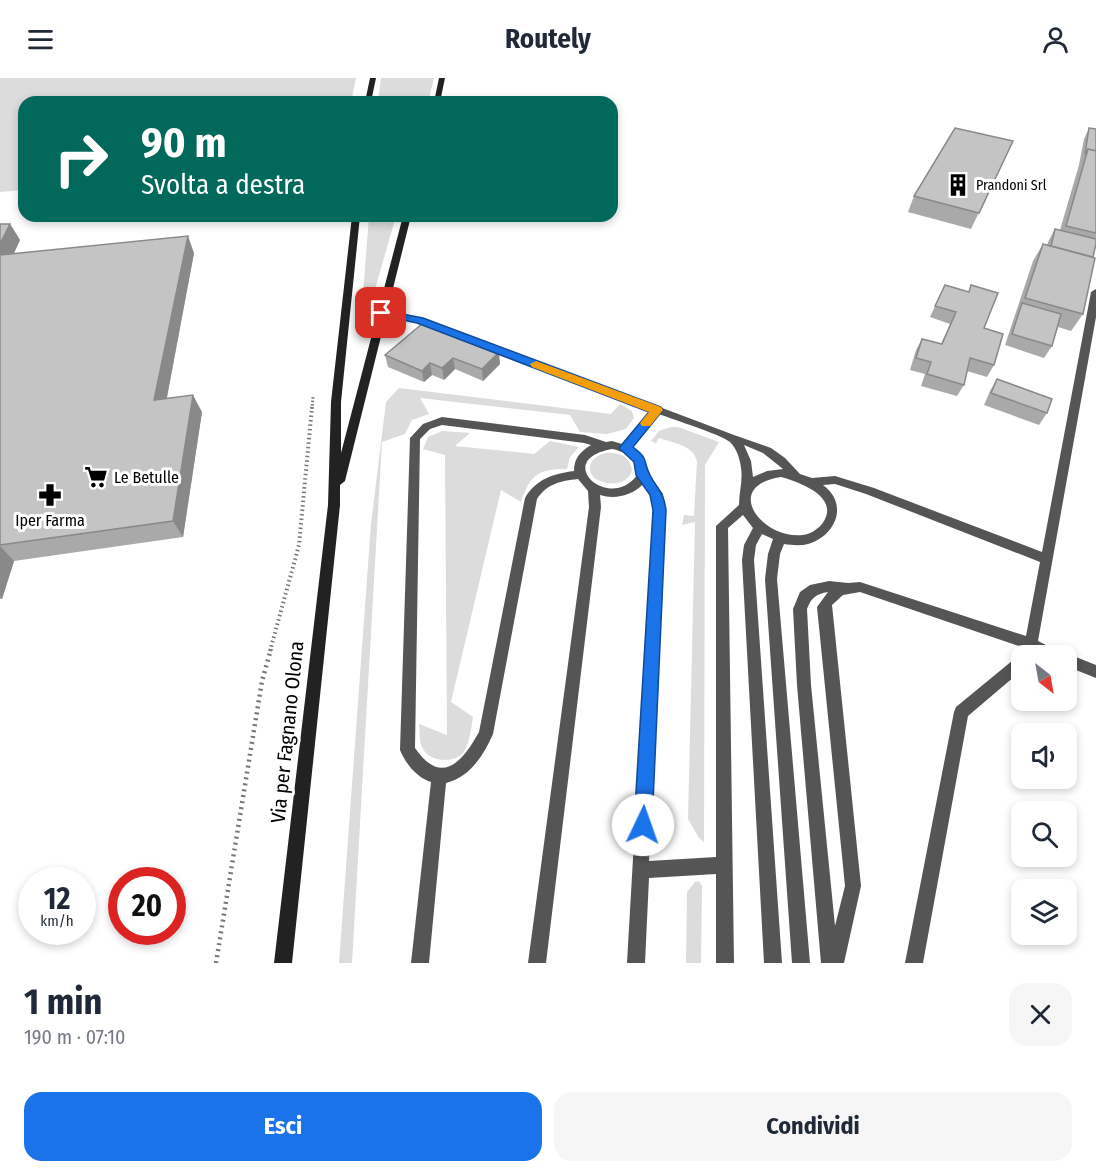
<!DOCTYPE html>
<html lang="it">
<head>
<meta charset="utf-8">
<style>
  :root { --surface:#fff; --page:#f6f6f7; --text:#1f2937; --muted:#747a83; --accent:#1a73e8 }
  body { margin:0; font-family:"Fira Sans Condensed",sans-serif; background:var(--page); color:var(--text); height:100vh; display:flex; flex-direction:column; font-size:22px; white-space:nowrap }
  * { box-sizing:border-box; margin:0 }
  p { font-size:20px; color:var(--muted) }
  .icon { flex:none; width:33px; height:33px; fill:none; stroke:currentColor; stroke-width:2; stroke-linecap:round; stroke-linejoin:round }
  .map { position:relative; height:885px; overflow:hidden }
  .drawer { display:flex; flex-direction:column; background:var(--surface); flex:1 }
  .drawer>* { flex:none }
  .guide { position:absolute; left:18px; top:18px; width:600px; height:126px; border-radius:18px; box-shadow:0 3px 9px #0003; background:#00695c; color:#fff; overflow:hidden }
  .needle { width:39px; rotate:149deg }
  .controls { position:absolute; left:1011px; top:567px; display:grid; gap:12px }
  .controls a { display:grid; place-items:center; width:66px; height:66px; border-radius:12px; background:var(--surface); box-shadow:0 3px 9px #0003; font-size:30px }
  .speed { position:absolute; left:18px; top:789px; display:flex; gap:12px; font-size:30px; font-weight:700; text-align:center }
  .speed>* { display:grid; place-content:center; width:78px; height:78px; border-radius:50%; background:var(--surface); box-shadow:0 3px 9px #0003; line-height:1 }
  .speed small { font-size:15px; font-weight:400 }
  .speed .limit { border:9px solid #d22; background:#fff; color:#111 }
  .pin { position:absolute; display:grid; place-items:center; width:51px; height:51px; color:#fff; margin:-26px; border-radius:12px; box-shadow:0 3px 9px #0006 }
  .me { position:absolute; width:66px; margin:-33px; rotate:3deg; stroke-linejoin:round; filter:drop-shadow(0 0 4px #0008) }
  .turn { display:flex; align-items:center; gap:21px; height:126px; padding:0 24px; font-size:27px }
  .turn .icon { width:78px; height:78px; stroke-width:2.5 }
  .turn b { display:block; font-size:42px; line-height:51px }
  .round { display:grid; place-items:center; flex:none; width:63px; height:63px; border-radius:18px; background:var(--page) }
  .headline { display:flex; align-items:center; justify-content:space-between; height:102px; padding:0 24px }
  h1 { font-size:36px; font-weight:700; line-height:45px }
  .button { display:flex; gap:12px; margin-top:auto; padding:12px 24px }
  .button a { flex:1; height:69px; border-radius:18px; background:var(--accent); color:#fff; font-size:24px; font-weight:700; line-height:69px; text-align:center }
  .button a+a { background:var(--page); color:var(--text) }
  header { display:flex; justify-content:space-between; align-items:center; height:78px; padding:0 24px; background:var(--surface); font-size:27px; font-weight:700 }
  .map>svg:first-child { display:block }
  .green { fill:#dcdcdc }
  .lines { fill:none; stroke-linecap:round; stroke-linejoin:round }
  .path-far2 { stroke:#777; stroke-width:3; stroke-dasharray:1.5 2; stroke-linecap:butt }
  .path-far1 { stroke:#777; stroke-width:4; stroke-dasharray:1.5 3; stroke-linecap:butt }
  .path { stroke:#777; stroke-width:4.5; stroke-dasharray:2 4; stroke-linecap:butt }
  .lane { fill:#555; fill-rule:evenodd }
  .secondary { fill:#222; fill-rule:evenodd }
  .wall { fill:#a9a9a9 }
  .shaded-wall { fill:#898989 }
  .building { fill:#c4c4c4; stroke:#898989; stroke-width:1.5 }
  .route { fill:#1a73e8; stroke:#114b97; stroke-width:1.5 }
  .slow { fill:#f59e0b }
  .labels { text-anchor:middle; stroke-width:6; stroke-linejoin:round; paint-order:stroke }
  .far-poi-label { font-size:14px; fill:#000; stroke:#fff; text-anchor:start }
  .poi-label { font-size:16px; fill:#000; stroke:#fff; text-anchor:start }
  .near-street-label { font-size:20px; fill:#000; stroke:#fff }
</style>
</head>
<body>
<header><svg class="icon" aria-label="menu" viewBox="0 0 24 24"><path d="M4 6h16M4 12h16M4 18h16"/></svg>Routely<svg class="icon" aria-label="person" viewBox="0 0 24 24"><circle cx="12" cy="8" r="4"/><path d="M4 21q1-7 8-7t8 7"/></svg></header>
<div class="map">
<svg width="1096" height="885" viewBox="0 0 1096 885">
  <rect width="100%" height="100%" fill="#fff"/>
  <g class="green">
    <path d="M0,0H356L351,24H24V112L0,114Z"/>
    <path d="M381,0H434L428,24H378Z"/>
    <path d="M369,138H396L367,239L361,243Z"/>
    <path d="M399,310L611,336L620,326L632,333L634,340L626,351L607,356L580,354L570,337L420,320L429,336L412,342L405,356L382,364L352,885H339L371,446L386,324Z"/>
    <path d="M671,349H678L719,364L705,387L704,764L699,760L688,741L695,444L682,447L684,437L694,438L697,383C693,367 673,365 659,360L656,365L651,363L659,353Z"/>
    <path d="M442,353L470,355L455,368L534,376L550,363L579,369L570,379L567,391C538,391 530,397 521,424L501,412L451,624L473,639C471,650 470,666 463,675C453,686 428,684 422,669C419,663 420,653 419,646L447,657L445,377L423,371L428,359Z"/>
    <path d="M605,375C618,374 630,378 632,392C627,409 607,408 594,400C585,388 592,379 605,375Z"/>
    <path d="M699,803L702,808L701,885H686L687,814L695,804Z"/>
  </g>
  <g class="lines">
    <path class="path-far2" d="M312,331L313,319"/>
    <path class="path-far1" d="M270,573L299,467L312,329"/>
    <path class="path" d="M216,885L262,603L271,571"/>
    <path class="lane" d="M1096,211V239L1038,563L1064,576L1066,575L1096,587V600L1066,588V578H1042L1034,574L1032,578H1022V592L968,638L923,885H905L954,634L956,629L1018,578L1022,569L860,514L843,517L832,527L861,808L844,885H821L797,607L793,531L800,514L810,507L829,503L848,505L860,504L1026,558L1040,484L866,416L835,406L823,407C849,426 836,458 808,466C801,468 791,467 784,466L780,476L777,501L810,885H792L765,501L768,476L773,461L762,456L756,467L754,482L782,885H764L742,482L744,467L753,450L743,437L728,450L734,885H716V796L649,800L645,885H627L653,432L651,417L643,406C633,417 615,422 600,417L601,429L546,885H528L589,429L588,413L578,401C560,403 547,406 537,421L493,656C484,677 470,699 446,705L429,885H411L431,704C416,699 406,686 400,672L410,360L423,346L442,339L585,357L606,364L612,363L622,366L650,333L418,244L378,237V233L423,240L734,357L771,370L785,380L800,396L812,400L835,398L874,410L1042,474L1091,214ZM659,336C674,342 720,356 730,364C737,371 740,381 741,390C743,403 739,414 739,427L716,448V779L649,783L665,432L663,416L649,396L646,385L642,377L632,369ZM442,347L584,365L591,367C580,374 574,380 574,393C553,396 536,401 525,420L479,654C462,685 441,708 415,670L420,361L430,351ZM744,367L763,375L783,391L767,393L753,399L751,383ZM612,371C627,374 636,381 637,397C610,435 551,382 612,371ZM781,399C799,404 842,419 822,446C817,452 810,456 803,457C762,462 721,408 781,399ZM828,514L817,529L845,808L835,848L811,607L807,531C811,520 816,516 828,514Z"/>
    <g class="secondary">
      <path d="M370,0H376L371,24H365Z"/>
      <path d="M439,0H445L440,24H434Z"/>
      <path d="M352,138H360L341,324V375L403,138H411L345,403L340,407V427L292,885H274L328,427L331,324Z"/>
    </g>
  </g>
  <g class="wall">
    <path d="M1089,50L1096,51V166L1083,236L1071,253L1058,249L1052,268L1044,280L1005,267L1033,183L1043,166L1047,167L1049,162L1055,151L1060,152L1079,87L1084,61Z"/>
    <path d="M1013,63L971,151L908,134L914,118Z"/>
    <path d="M0,146H10L20,162L14,175H194L167,320L202,334L183,459L14,483L2,521H0Z"/>
    <path d="M945,207L984,250L994,287L987,299L967,293L964,307L957,318L921,308L925,296L910,292L916,272L922,261L941,266L950,246L930,239Z"/>
    <path d="M423,245L500,286L483,303L455,291L444,302L432,297L424,304L388,289L385,277Z"/>
    <path d="M997,301L1047,335L1039,347L984,327L990,313Z"/>
  </g>
  <g class="shaded-wall">
    <path d="M10,146L20,162L5,194L0,186V166Z"/>
    <path d="M188,158L194,175L163,339L154,322Z"/>
    <path d="M499,274L500,286L483,303L482,291Z"/>
    <path d="M453,280L455,291L444,302L442,290Z"/>
    <path d="M430,285L432,297L424,304L422,293Z"/>
    <path d="M193,317L202,334L183,459L173,443Z"/>
    <path d="M0,468L14,483L2,521L0,519Z"/>
  </g>
  <g class="building">
    <path d="M955,50L1013,63L979,135L914,118Z"/>
    <path d="M1089,50L1096,51V73L1088,71L1085,76Z"/>
    <path d="M1088,71L1096,73V155L1066,148Z"/>
    <path d="M0,146H10L0,166Z"/>
    <path d="M1055,151L1096,161V166L1093,179L1051,168Z"/>
    <path d="M188,158L154,322L193,317L173,443L0,467V177Z"/>
    <path d="M1043,166L1095,180L1083,236L1025,220Z"/>
    <path d="M945,207L969,214L971,207L998,215L984,250L1003,256L994,287L970,280L964,307L927,296L931,284L916,280L922,261L942,266L956,234L935,228Z"/>
    <path d="M1022,225L1061,236L1052,268L1012,256Z"/>
    <path d="M423,245L499,274L482,291L453,280L442,290L430,285L422,293L385,277Z"/>
    <path d="M997,301L1052,321L1047,335L991,315Z"/>
  </g>
  <path class="route" d="M381,232L423,240L661,329L663,332L633,369C650,382 642,382 650,397C658,413 663,412 666,432L652,747L649,753L643,756L637,753L634,747L653,432L650,417L636,397L634,384L619,370L649,334L417,245L378,237V233Z"/>
  <path class="slow" d="M536,283L661,329L663,332L650,348H642L640,345L649,334L532,289L530,286Z"/>
  <defs>
    <g id="building-bare" transform="scale(1.8)"><path d="M-4-6H4V6H1V3H-1V6H-4ZM-2.5-4.3h1.7v1.8h-1.7ZM.8-4.3h1.7v1.8H.8ZM-2.5-1h1.7V.8h-1.7ZM.8-1h1.7V.8H.8Z" fill="#000" stroke="#fff" stroke-width="2.5" paint-order="stroke"/></g>
    <g id="supermarket-bare" transform="scale(1.8)"><path d="M-6-5.5h2.5l.6 2H6L4.5 2H-2.5L-4.4-4H-6ZM-1.5 3.2a1.3 1.3 0 1 0 .1 0ZM3 3.2a1.3 1.3 0 1 0 .1 0Z" fill="#000" stroke="#fff" stroke-width="2.5" paint-order="stroke"/></g>
    <g id="pharmacy-bare" transform="scale(1.8)"><path d="M-2-6h4v4h4v4h-4v4h-4v-4h-4v-4h4Z" fill="#000" stroke="#fff" stroke-width="2.5" paint-order="stroke"/></g>
  </defs>
  <g fill-rule="evenodd">
    <use href="#building-bare" x="958" y="107"/>
    <use href="#supermarket-bare" x="96" y="399"/>
    <use href="#pharmacy-bare" x="50" y="417"/>
  </g>
  <g class="labels">
    <g class="far-poi-label">
      <text x="976" y="112">Prandoni Srl</text>
    </g>
    <g class="poi-label">
      <text x="114" y="405">Le Betulle</text>
      <text x="50" y="448" text-anchor="middle">Iper Farma</text>
    </g>
    <g class="near-street-label">
      <text transform="translate(287 654) rotate(-84)" y="7">Via per Fagnano Olona</text>
    </g>
  </g>
</svg>
<div class="controls">
<a><svg class="needle" viewBox="-14 -14 28 28"><path d="M0-13l5 13h-10z" fill="#e53935"/><path d="M0 13l5-13h-10z" fill="#747a83"/></svg></a>
<a><svg class="icon" aria-label="sound" viewBox="0 0 24 24"><path d="M4 9h4l5-4v14l-5-4H4zM17 9q2 3 0 6"/></svg></a>
<a><svg class="icon" aria-label="search" viewBox="0 0 24 24"><circle cx="10" cy="10" r="6"/><path d="M15 15l6 6"/></svg></a>
<a><svg class="icon" aria-label="layers" viewBox="0 0 24 24"><path d="M12 4l9 5-9 5-9-5zM3 14l9 5 9-5"/></svg></a>
</div>
<div class="speed"><div>12<small>km/h</small></div><div class="limit">20</div></div>
<div class="pin" style="left:381px;top:235px;background:#d93025"><svg class="icon" aria-label="arrive" viewBox="0 0 24 24"><path d="M6 21V4h12l-3 4 3 4H6"/></svg></div>
<svg class="me" style="left:643px;top:747px" viewBox="-20 -20 40 40"><circle r="19" fill="#fff"/><path d="M0-13L10 11 0 6-10 11z" fill="#1a73e8"/></svg>
<div class="guide">
<div class="turn"><svg class="icon" aria-label="right" viewBox="0 0 24 24"><path d="M7 20v-9h11M14 6l5 5-5 5"/></svg><div><b>90 m</b>Svolta a destra</div></div>
</div>
</div>
<section class="drawer">
<div class="headline"><div><h1>1 min</h1><p>190 m · 07:10</p></div><a class="round"><svg class="icon" aria-label="close" viewBox="0 0 24 24"><path d="M6 6l12 12M18 6L6 18"/></svg></a></div>
<div class="button"><a>Esci</a><a>Condividi</a></div>
</section>
</body>
</html>
